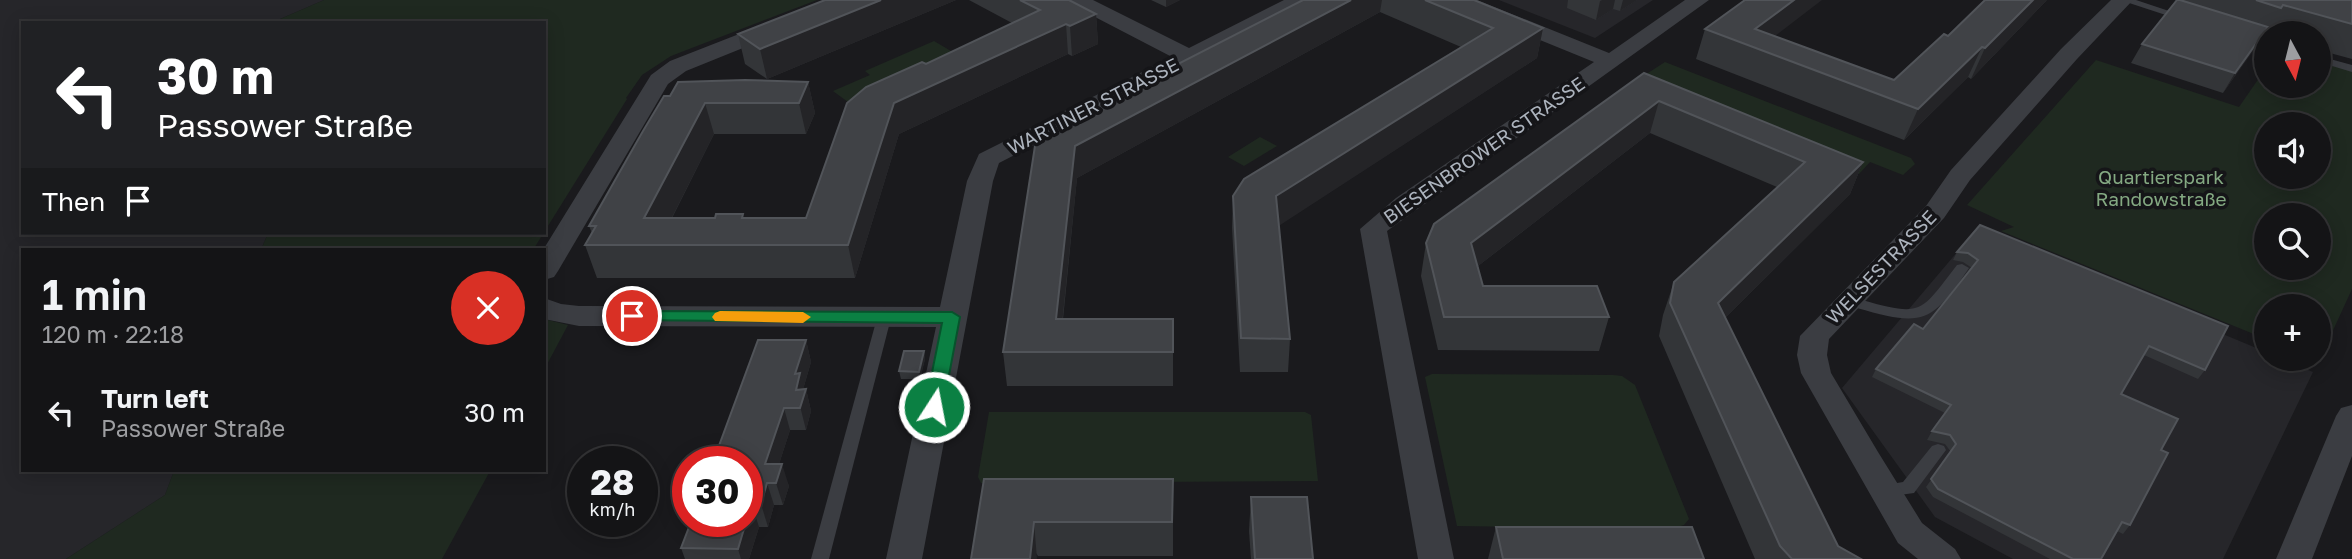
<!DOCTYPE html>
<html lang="en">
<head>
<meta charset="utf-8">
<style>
  :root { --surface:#141416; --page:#1d1d1f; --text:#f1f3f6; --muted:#9d9ea1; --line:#333335 }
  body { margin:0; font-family:"Golos Text",sans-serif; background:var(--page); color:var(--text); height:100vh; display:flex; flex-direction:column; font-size:26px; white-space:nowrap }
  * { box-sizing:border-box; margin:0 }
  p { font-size:23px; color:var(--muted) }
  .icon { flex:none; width:38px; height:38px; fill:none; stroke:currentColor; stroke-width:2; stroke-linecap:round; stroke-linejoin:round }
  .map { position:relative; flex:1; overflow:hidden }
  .side { position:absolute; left:21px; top:248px; width:525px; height:224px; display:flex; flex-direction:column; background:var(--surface); border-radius:0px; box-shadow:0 4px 18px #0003,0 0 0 2px var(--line) }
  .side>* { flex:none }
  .guide { position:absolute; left:21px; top:21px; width:525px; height:214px; border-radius:0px; box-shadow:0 4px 18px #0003,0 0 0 2px var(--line); background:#202124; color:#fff; overflow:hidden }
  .needle { width:46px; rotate:173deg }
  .tools { position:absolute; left:2254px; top:21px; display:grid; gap:14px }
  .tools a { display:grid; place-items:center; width:77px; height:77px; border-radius:50%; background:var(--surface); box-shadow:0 4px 18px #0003,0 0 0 2px var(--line); font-size:35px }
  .speed { position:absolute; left:567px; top:446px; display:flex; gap:14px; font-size:35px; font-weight:700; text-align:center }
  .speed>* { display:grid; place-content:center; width:91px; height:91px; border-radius:50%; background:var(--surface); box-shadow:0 4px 18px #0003,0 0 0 2px var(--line); line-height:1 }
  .speed small { font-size:18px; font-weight:400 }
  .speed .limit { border:10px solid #d22; background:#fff; color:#111 }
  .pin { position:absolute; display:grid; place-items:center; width:60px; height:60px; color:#fff; margin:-30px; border:4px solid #fff; border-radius:50%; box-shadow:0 2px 7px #0007 }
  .me { position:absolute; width:77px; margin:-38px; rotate:11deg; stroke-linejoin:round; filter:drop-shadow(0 0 5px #0008) }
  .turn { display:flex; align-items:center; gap:24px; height:147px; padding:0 21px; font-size:32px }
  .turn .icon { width:91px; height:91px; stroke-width:2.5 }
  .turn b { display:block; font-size:49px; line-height:60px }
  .then { display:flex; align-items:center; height:66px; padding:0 21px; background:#0003; gap:14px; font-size:26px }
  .round { display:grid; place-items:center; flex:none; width:74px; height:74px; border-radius:37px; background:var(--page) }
  .head { display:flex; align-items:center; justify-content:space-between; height:119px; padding:0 21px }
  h1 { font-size:42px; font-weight:600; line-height:52px }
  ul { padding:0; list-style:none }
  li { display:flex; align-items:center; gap:21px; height:91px; padding:0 21px }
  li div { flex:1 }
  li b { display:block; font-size:26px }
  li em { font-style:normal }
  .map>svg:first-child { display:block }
  .built { fill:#26262a }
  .green { fill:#1f2920; fill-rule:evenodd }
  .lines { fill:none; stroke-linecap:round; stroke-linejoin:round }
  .lane { fill:#3b3d42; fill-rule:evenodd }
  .street { fill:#3b3d42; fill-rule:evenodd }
  .wall { fill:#333538 }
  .shaded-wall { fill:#242427 }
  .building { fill:#404246; stroke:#515459; stroke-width:2 }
  .route { fill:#0b8043; stroke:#07532c; stroke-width:2 }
  .slow { fill:#f59e0b }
  .labels { text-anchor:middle; stroke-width:7; stroke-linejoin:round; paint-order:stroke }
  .street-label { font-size:19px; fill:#acb3bd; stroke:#151518 }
  .park-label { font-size:19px; fill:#84a982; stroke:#151518 }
</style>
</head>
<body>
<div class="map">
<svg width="2352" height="559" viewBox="0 0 2352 559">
  <rect width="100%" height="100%" fill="#1a1a1d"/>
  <g class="built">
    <path d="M0,0H324L271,23H23V233H268L261,250H23V471H174L165,495L66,559H0Z"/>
    <path d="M1499,0H1653L1595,38Z"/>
    <path d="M1975,231L2266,352V359H2282L2313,372L2223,559H2013L1935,517L1842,388Z"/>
  </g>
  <g class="green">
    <path d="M324,0H817L671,56L642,75L626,98L627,99L533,250H261L268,233H544V23H271Z"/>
    <path d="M934,41L956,54L848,102L833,91L870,75L865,71Z"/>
    <path d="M2096,60L2239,107L2266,68V86H2319V61L2352,71V289L2319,361L2315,359H2319V306H2266V339L2001,231L2014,227L1967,205ZM2266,124H2319V177H2266ZM2266,215H2319V268H2266Z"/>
    <path d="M1665,62L1911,158L1915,164L1903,175L1870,162L1859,174L1634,82Z"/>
    <path d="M1260,137L1277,146L1244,166L1228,157Z"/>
    <path d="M544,319L568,325L544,370Z"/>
    <path d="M1432,374L1613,375L1622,376L1635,385L1689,519L1684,525L1670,529L1457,526L1425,377Z"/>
    <path d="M989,412H1305L1311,415L1318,481L981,483L978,477Z"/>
    <path d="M174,471H490L442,559H66L165,495Z"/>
  </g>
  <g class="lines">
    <g class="lane">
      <path d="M2120,0H2136L2190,18L2185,21L2181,20Z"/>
      <path d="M2241,33L2266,41V47L2237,38L2236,36Z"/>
      <path d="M2319,56L2352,65V72L2319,62Z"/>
      <path d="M1962,264L1969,268C1931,324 1923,327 1857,308L1855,305L1862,300C1923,317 1920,313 1957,265Z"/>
      <path d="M884,313L891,318L829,559H811L877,318Z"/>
      <path d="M1938,444L1944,446L1946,450L1914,493L1885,497L1879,496L1877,491L1879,486L1903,482L1932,446Z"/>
    </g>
    <g class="street">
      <path d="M826,0H855L852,4L686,71L668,84L558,271L554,277L544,280L543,250L651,75L670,61Z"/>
      <path d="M1067,0H1093L1189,48L1284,0H1310L1307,4L999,163L993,181L922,559H886L936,327L579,326L544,319V298L561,304L579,306L940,307L967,181L979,154L1172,57L1070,4Z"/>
      <path d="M1449,0H1477L1609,53L1685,0H1709L1387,231L1454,559H1418L1360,229L1396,198L1594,62L1452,4Z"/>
      <path d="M2111,0H2133L2077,59L1970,180L1944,218L1829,339L1827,355L1831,373L1878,452L1922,523L1955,549L1961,559H1918L1898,543L1801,373L1797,355L1800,336L1926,206L1951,170L2061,49Z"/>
      <path d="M2352,405V456L2312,559H2276L2336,416L2341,408Z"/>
    </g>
  </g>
  <g class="wall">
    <path d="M825,0H956L767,79L745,64L738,34Z"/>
    <path d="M969,0H1069L1096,14L1098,44L1072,56L1068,54L899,134L855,278H597L585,245L592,233L589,226L670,96L808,82L815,113L806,134H714L672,218H806L926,64L1012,23Z"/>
    <path d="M1151,0H1180L1166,7Z"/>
    <path d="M1303,0H1474L1543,28L1537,58L1279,225L1290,339L1288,372H1240L1232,228L1233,196L1461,47L1380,12L1077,178L1063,319H1173V386H1007L1003,352L1035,146Z"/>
    <path d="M1568,0H1637L1620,11L1613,9L1596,20L1567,8Z"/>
    <path d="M2047,0L1971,79L1968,77L1904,140L1696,59L1705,29L1775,36L1894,80L1948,36Z"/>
    <path d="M2177,0H2352V59L2319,50V33H2266L2262,37L2223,93L2131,63L2142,44Z"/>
    <path d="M1644,73L1863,162L1850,194L1725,318L1838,546L1861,559H1755L1659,336L1663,315L1674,282L1777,187L1650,133L1478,266L1483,286L1609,317L1599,351L1438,350L1421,276L1426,243Z"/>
    <path d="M1980,225L2205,370L2198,379L2144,355L2121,394L2161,450L2130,525L2123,534L2117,531L2101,559H2050L1933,497L1926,487L1951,452L1945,444L1927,440L1932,431L1945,413L1872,377L1876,369L1923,329L1972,268L1963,262L1953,260L1957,252Z"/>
    <path d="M806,340L811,362L804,386V389H806L811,411L806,430H790L779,464L789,486L783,505H774L768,527H759L749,559H685L681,548L747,462Z"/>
    <path d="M924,351L925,359L920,379H901L899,371Z"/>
    <path d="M984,479H1173V556H1038Z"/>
    <path d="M1251,497L1313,559H1251L1249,531Z"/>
    <path d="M1496,527L1704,559H1488Z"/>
  </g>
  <g class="shaded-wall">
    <path d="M881,0H956L767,79L760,49Z"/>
    <path d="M1166,0H1180L1166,7Z"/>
    <path d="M1351,0H1382L1380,12L1077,178L1059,353L1056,319L1075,146Z"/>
    <path d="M1602,0H1615L1613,9L1596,20L1600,1Z"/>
    <path d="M1623,0H1637L1620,11Z"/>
    <path d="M1794,0H1822L1758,49L1755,29Z"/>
    <path d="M2033,0H2047L1971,79L1985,48Z"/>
    <path d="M1096,14L1098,44L1072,56L1070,26Z"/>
    <path d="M1066,24L1068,54L899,134L855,278L848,245L894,103Z"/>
    <path d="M2268,27L2256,47L2223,93L2235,73Z"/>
    <path d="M1543,28L1537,58L1274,229L1276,196Z"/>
    <path d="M1982,47L1968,77L1904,140L1918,109Z"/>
    <path d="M808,82L815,113L806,134L799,103Z"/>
    <path d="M1659,101L1650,133L1465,276L1471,243Z"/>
    <path d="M705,103L714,134L658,245L644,218Z"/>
    <path d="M1863,162L1850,194L1706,337L1718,303Z"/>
    <path d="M806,340L811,362L804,386L805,392L806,389L811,411L806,430L796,390L795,374Z"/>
    <path d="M924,351L925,359L920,379L919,372Z"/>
    <path d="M784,408L790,430L773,483L765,464Z"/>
    <path d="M782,464L789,486L783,505L776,483Z"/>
    <path d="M767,483L774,505L768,527L761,504Z"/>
    <path d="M752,505L759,527L749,559H741L738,549Z"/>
    <path d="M1034,522L1037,559H1030Z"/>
  </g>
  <g class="building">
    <path d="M825,0H881L760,49L738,34Z"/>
    <path d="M1020,0H1069L1096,14L1070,26L1066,24L894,103L848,245H585L596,226H589L643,131L664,96H670L678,82L745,80L808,82L799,103H705L644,218H715L716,214H743L742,218H806L847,103L866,87L922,62L926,64L1040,10Z"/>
    <path d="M1303,0H1351L1075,146L1056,319H1173V352H1003L1035,146L1049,130Z"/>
    <path d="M1425,0H1474L1543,28L1276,196L1290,339L1241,338L1233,196L1244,179L1493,28Z"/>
    <path d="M1745,0H1794L1755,29L1894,80L1944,34L1948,36L1985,0H2033L1985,48L1982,47L1918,109L1705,29Z"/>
    <path d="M2177,0H2180L2268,27L2235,73L2142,44Z"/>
    <path d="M2256,0H2352V24L2283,5L2281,8Z"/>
    <path d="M1644,73L1863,162L1718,303L1838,546L1861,559H1792L1780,546L1670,303L1674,282L1805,162L1659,101L1471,243L1483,286H1597L1609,317H1444L1426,243L1434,224Z"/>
    <path d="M1980,225L2228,326L2205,370L2149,346L2121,394L2178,419L2161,450L2168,453L2130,525L2122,522L2101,559H2073L1938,489L1931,479L1956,444L1950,435L1932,431L1951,405L1876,369L1914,324L1923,329L1978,260L1968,253L1957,252Z"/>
    <path d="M758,340H806L795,374L800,373L796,390L806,389L800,408H784L765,464H782L776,483H767L761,504L752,505L747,519V462H713Z"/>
    <path d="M904,351H924L919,372L899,371Z"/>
    <path d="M984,479H1173L1172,522H1034L1030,559H971Z"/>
    <path d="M1251,497H1307L1313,559H1255Z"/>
    <path d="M691,522H746L738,549L681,548Z"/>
    <path d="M1496,527H1692L1704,559H1503Z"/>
  </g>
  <path class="route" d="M632,311L952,312L960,317L943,407L940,411H928L925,407L942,323L626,320L624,316Z"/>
  <path class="slow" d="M720,311L803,312L811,317L803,323L715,321L712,317L715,313Z"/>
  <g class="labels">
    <g class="street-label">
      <text transform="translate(1093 106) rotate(-27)" y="7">WARTINER STRASSE</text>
      <text transform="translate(1484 150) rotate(-35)" y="7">BIESENBROWER STRASSE</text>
      <text transform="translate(1881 267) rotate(-46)" y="7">WELSESTRASSE</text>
    </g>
    <g class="park-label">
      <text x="2161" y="184">Quartierspark<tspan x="2161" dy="22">Randowstraße</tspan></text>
    </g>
  </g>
</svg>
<div class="tools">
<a><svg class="needle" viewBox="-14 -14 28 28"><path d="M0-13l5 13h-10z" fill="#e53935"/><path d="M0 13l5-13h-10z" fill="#9d9ea1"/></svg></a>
<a><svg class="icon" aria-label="sound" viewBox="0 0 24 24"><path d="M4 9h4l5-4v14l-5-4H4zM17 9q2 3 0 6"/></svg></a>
<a><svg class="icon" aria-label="search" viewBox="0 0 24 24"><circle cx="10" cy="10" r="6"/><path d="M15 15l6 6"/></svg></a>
<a>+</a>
</div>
<div class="speed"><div>28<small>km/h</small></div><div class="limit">30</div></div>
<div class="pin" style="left:632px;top:316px;background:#d93025"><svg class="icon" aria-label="arrive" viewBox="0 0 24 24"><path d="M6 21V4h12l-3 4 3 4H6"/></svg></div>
<svg class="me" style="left:934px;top:407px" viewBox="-20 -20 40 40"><circle r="17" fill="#0b8043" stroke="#fff" stroke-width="3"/><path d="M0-11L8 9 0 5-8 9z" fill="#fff"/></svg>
<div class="guide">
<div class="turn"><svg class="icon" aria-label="left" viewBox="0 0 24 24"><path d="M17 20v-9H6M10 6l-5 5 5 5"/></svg><div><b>30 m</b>Passower Straße</div></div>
<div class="then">Then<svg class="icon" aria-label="arrive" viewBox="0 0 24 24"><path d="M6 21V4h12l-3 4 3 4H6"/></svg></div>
</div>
<section class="side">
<div class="head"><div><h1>1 min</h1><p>120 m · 22:18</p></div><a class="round" style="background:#d93025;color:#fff"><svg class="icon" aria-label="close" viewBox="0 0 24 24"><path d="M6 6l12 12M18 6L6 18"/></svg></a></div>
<ul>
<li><svg class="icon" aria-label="left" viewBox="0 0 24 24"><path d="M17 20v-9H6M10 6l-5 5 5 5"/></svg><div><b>Turn left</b><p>Passower Straße</p></div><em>30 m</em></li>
</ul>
</section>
</div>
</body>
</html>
